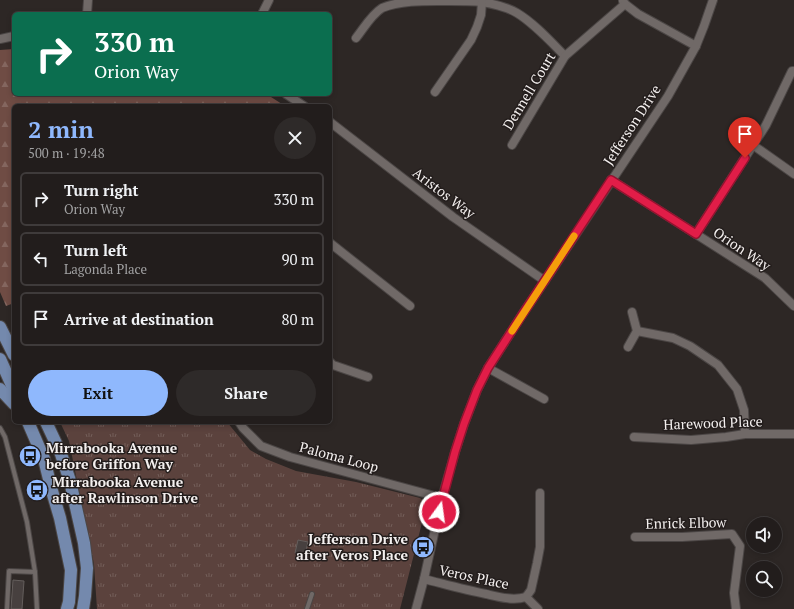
<!DOCTYPE html>
<html lang="en">
<head>
<meta charset="utf-8">
<style>
  :root { --surface:#221d1c; --page:#2e2a29; --text:#f1f3f6; --muted:#a2a2a3; --line:#3f3b3b; --accent:#8fb8fd }
  body { margin:0; font-family:"PT Serif",serif; background:var(--page); color:var(--text); height:100vh; display:flex; flex-direction:column; font-size:15px; white-space:nowrap }
  * { box-sizing:border-box; margin:0 }
  p { font-size:13px; color:var(--muted) }
  .icon { flex:none; width:22px; height:22px; fill:none; stroke:currentColor; stroke-width:2; stroke-linecap:round; stroke-linejoin:round }
  .map { position:relative; flex:1; overflow:hidden }
  .drawer { position:absolute; left:12px; top:104px; width:320px; height:320px; display:flex; flex-direction:column; background:var(--surface); border-radius:6px; box-shadow:0 2px 6px #0003,0 0 0 1px var(--line) }
  .drawer>* { flex:none }
  .top-card { position:absolute; left:12px; top:12px; width:320px; height:84px; border-radius:6px; box-shadow:0 2px 6px #0003,0 0 0 1px var(--line); background:#0b6e4f; color:#fff; overflow:hidden }
  .tools { position:absolute; left:746px; top:517px; display:grid; gap:8px }
  .tools a { display:grid; place-items:center; width:36px; height:36px; border-radius:50%; background:var(--surface); box-shadow:0 2px 6px #0003,0 0 0 1px var(--line); font-size:20px }
  .pin { position:absolute; display:grid; place-items:center; width:34px; height:34px; color:#fff; margin:-41px -17px; border-radius:50% 50% 50% 0; rotate:-45deg; box-shadow:0 0 4px #0007 }
  .pin .icon { rotate:45deg }
  .me { position:absolute; width:44px; margin:-22px; rotate:14deg; stroke-linejoin:round; filter:drop-shadow(0 0 3px #0008) }
  .turn { display:flex; align-items:center; gap:14px; height:84px; padding:0 16px; font-size:18px }
  .turn .icon { width:52px; height:52px; stroke-width:2.5 }
  .turn b { display:block; font-size:28px; line-height:34px }
  .round { display:grid; place-items:center; flex:none; width:42px; height:42px; border-radius:21px; background:var(--page) }
  .overview { display:flex; align-items:center; justify-content:space-between; height:68px; padding:0 16px }
  h1 { font-size:24px; font-weight:700; line-height:30px; color:var(--accent) }
  .cta { display:flex; gap:8px; margin-top:auto; padding:8px 16px }
  .cta a { flex:1; height:46px; border-radius:24px; background:var(--accent); color:#111; font-size:16px; font-weight:700; line-height:46px; text-align:center }
  .cta a+a { background:var(--page); color:var(--text) }
  ul { padding:0; list-style:none }
  li { display:flex; align-items:center; gap:12px; height:54px; margin:0 8px 6px; padding:0 8px; border:2px solid var(--line); border-radius:6px }
  li div { flex:1 }
  li b { display:block; font-size:15px }
  li em { font-style:normal }
  .map>svg:first-child { display:block }
  .forest { fill:url(#forest-firs) }
  .park { fill:url(#park-tufts) }
  .building { fill:#47403f; stroke:#645e5c }
  .lines { fill:none; stroke-linecap:round; stroke-linejoin:round }
  .service-casing { stroke:#4b4645; stroke-width:6 }
  .minor-casing { stroke:#4b4645; stroke-width:10 }
  .primary-casing { stroke:#4b4645; stroke-width:14 }
  .service { stroke:#706967; stroke-width:4 }
  .minor { stroke:#706967; stroke-width:8 }
  .primary { stroke:#7489ad; stroke-width:12 }
  .route-casing { stroke:#92132f; stroke-width:10 }
  .route { stroke:#e11d48; stroke-width:7 }
  .slow { stroke:#f59e0b; stroke-width:7 }
  .labels { text-anchor:middle; stroke-width:3; stroke-linejoin:round; paint-order:stroke }
  .street-label { font-size:14px; fill:#f4f0ef; stroke:#231d1c }
  .poi-label { font-size:14px; font-weight:bold; fill:#f4f0ef; stroke:#231d1c; text-anchor:start }
</style>
</head>
<body>
<div class="map">
<svg width="794" height="609" viewBox="0 0 794 609">
  <defs>
    <pattern id="forest-firs" width="22" height="20" patternUnits="userSpaceOnUse"><rect width="22" height="20" fill="#6f4c44"/><path d="M5 1l3.5 6h-7zM16 11l3.5 6h-7z" fill="#84665f"/></pattern>
    <pattern id="park-tufts" width="24" height="20" patternUnits="userSpaceOnUse"><rect width="24" height="20" fill="#5b423d"/><path d="M3 7l-1-3M5 7V3M7 7l1-3M15 17l-1-3M17 17v-4M19 17l1-3" fill="none" stroke="#735e59"/></pattern>
  </defs>
  <rect width="100%" height="100%" fill="#2d2725"/>
  <path class="forest" d="M14,49V94H264L271,97L285,106H14V303L6,306L0,292V50Z"/>
  <path class="park" d="M60,422H227L250,450L266,459L296,471L356,482L420,498C424,501 425,505 425,511L400,609H97L94,564L69,441Z"/>
  <g class="building">
    <path d="M298,540L308,542L305,555L295,553Z"/>
    <path d="M13,580L24,581L22,609H11Z"/>
  </g>
  <g class="lines">
    <g class="service-casing">
      <g id="service">
        <path d="M0,428L5,437L27,522L35,572L37,609"/>
        <path d="M7,609L9,571L35,572"/>
        <path d="M307,609L312,594"/>
      </g>
    </g>
    <g class="minor-casing">
      <g id="minor">
        <path d="M623,1L625,4L638,14L696,46"/>
        <path d="M87,14L88,0"/>
        <path d="M262,14L269,0"/>
        <path d="M356,38C364,28 371,15 382,8C401,0 427,1 448,1C459,1 471,1 482,2C494,4 507,7 517,13C535,24 550,41 565,56"/>
        <path d="M0,39L14,36"/>
        <path d="M435,92L471,40L477,27L481,15L482,2"/>
        <path d="M286,94L304,106"/>
        <path d="M330,122L453,217L545,281"/>
        <path d="M512,145L565,56L625,4"/>
        <path d="M753,145L794,174"/>
        <path d="M611,180L765,278L794,306"/>
        <path d="M696,234L766,125L792,71H794"/>
        <path d="M330,243L410,306"/>
        <path d="M637,331L673,338L690,346L718,365L737,389L744,410L745,434"/>
        <path d="M628,347L637,331L632,312"/>
        <path d="M330,362L333,365L368,377"/>
        <path d="M488,368L544,399"/>
        <path d="M239,422L243,428L261,446L290,457L442,498"/>
        <path d="M634,437L691,440L726,437L745,434H794"/>
        <path d="M635,537H682L732,534L740,546L734,593L736,609"/>
        <path d="M424,579C444,584 465,590 486,594C499,597 513,601 526,597L538,609"/>
        <path d="M526,597L531,590L537,563L540,547V493"/>
        <path d="M416,609L424,579L442,498L455,452L464,424L477,390L488,368L522,315L668,96L696,46L704,26L713,0"/>
      </g>
    </g>
    <g class="primary-casing">
      <g id="primary">
        <path d="M0,327L14,355"/>
        <path d="M0,359L14,390"/>
        <path d="M0,389L14,404"/>
        <path d="M28,422L44,459L52,491L60,518L71,570L69,602L67,609"/>
        <path d="M46,422L61,454L70,481L84,543L87,568L85,596L83,609"/>
      </g>
    </g>
    <use href="#service" class="service"/>
    <use href="#minor" class="minor"/>
    <use href="#primary" class="primary"/>
  </g>
  <g class="lines">
    <g class="route-casing">
      <path id="route" d="M439,512L455,452L464,424L477,390L488,368L522,315L611,180L696,234L745,158"/>
    </g>
    <use href="#route" class="route"/>
    <path class="slow" d="M512,331L574,236"/>
  </g>
  <defs>
    <g id="bus-disc" transform="scale(1.15)"><circle r="9.5" fill="#8fb8fd" stroke="#231d1c"/><path d="M-5-6H5V4H4V6H2V4H-2V6H-4V4H-5ZM-3.5-4V0h7V-4ZM-3.5 1.2v1.5H-2V1.2ZM2 1.2v1.5H3.5V1.2Z" fill="#111"/></g>
  </defs>
  <g fill-rule="evenodd">
    <use href="#bus-disc" x="30" y="456"/>
    <use href="#bus-disc" x="37" y="490"/>
    <use href="#bus-disc" x="423" y="547"/>
  </g>
  <g class="labels">
    <g class="street-label">
      <text transform="translate(529 91) rotate(-59)" y="5">Dennell Court</text>
      <text transform="translate(632 125) rotate(-57)" y="5">Jefferson Drive</text>
      <text transform="translate(444 193) rotate(37)" y="5">Aristos Way</text>
      <text transform="translate(742 249) rotate(34)" y="5">Orion Way</text>
      <text transform="translate(713 423) rotate(-2)" y="5">Harewood Place</text>
      <text transform="translate(339 457) rotate(15)" y="5">Paloma Loop</text>
      <text transform="translate(686 523) rotate(-1)" y="5">Enrick Elbow</text>
      <text transform="translate(474 577) rotate(12)" y="5">Veros Place</text>
    </g>
    <g class="poi-label">
      <text x="46" y="453">Mirrabooka Avenue<tspan x="46" dy="16">before Griffon Way</tspan></text>
      <text x="52" y="487">Mirrabooka Avenue<tspan x="52" dy="16">after Rawlinson Drive</tspan></text>
      <text x="408" y="544" text-anchor="end">Jefferson Drive<tspan x="408" dy="16">after Veros Place</tspan></text>
    </g>
  </g>
</svg>
<div class="tools">
<a><svg class="icon" aria-label="sound" viewBox="0 0 24 24"><path d="M4 9h4l5-4v14l-5-4H4zM17 9q2 3 0 6"/></svg></a>
<a><svg class="icon" aria-label="search" viewBox="0 0 24 24"><circle cx="10" cy="10" r="6"/><path d="M15 15l6 6"/></svg></a>
</div>
<div class="pin" style="left:745px;top:158px;background:#d93025"><svg class="icon" aria-label="arrive" viewBox="0 0 24 24"><path d="M6 21V4h12l-3 4 3 4H6"/></svg></div>
<svg class="me" style="left:439px;top:512px" viewBox="-20 -20 40 40"><circle r="17" fill="#e11d48" stroke="#fff" stroke-width="3"/><path d="M0-11L8 9 0 5-8 9z" fill="#fff"/></svg>
<div class="top-card">
<div class="turn"><svg class="icon" aria-label="right" viewBox="0 0 24 24"><path d="M7 20v-9h11M14 6l5 5-5 5"/></svg><div><b>330 m</b>Orion Way</div></div>
</div>
<section class="drawer">
<div class="overview"><div><h1>2 min</h1><p>500 m · 19:48</p></div><a class="round"><svg class="icon" aria-label="close" viewBox="0 0 24 24"><path d="M6 6l12 12M18 6L6 18"/></svg></a></div>
<ul>
<li><svg class="icon" aria-label="right" viewBox="0 0 24 24"><path d="M7 20v-9h11M14 6l5 5-5 5"/></svg><div><b>Turn right</b><p>Orion Way</p></div><em>330 m</em></li>
<li><svg class="icon" aria-label="left" viewBox="0 0 24 24"><path d="M17 20v-9H6M10 6l-5 5 5 5"/></svg><div><b>Turn left</b><p>Lagonda Place</p></div><em>90 m</em></li>
<li><svg class="icon" aria-label="arrive" viewBox="0 0 24 24"><path d="M6 21V4h12l-3 4 3 4H6"/></svg><div><b>Arrive at destination</b></div><em>80 m</em></li>
</ul>
<div class="cta"><a>Exit</a><a>Share</a></div>
</section>
</div>
</body>
</html>
